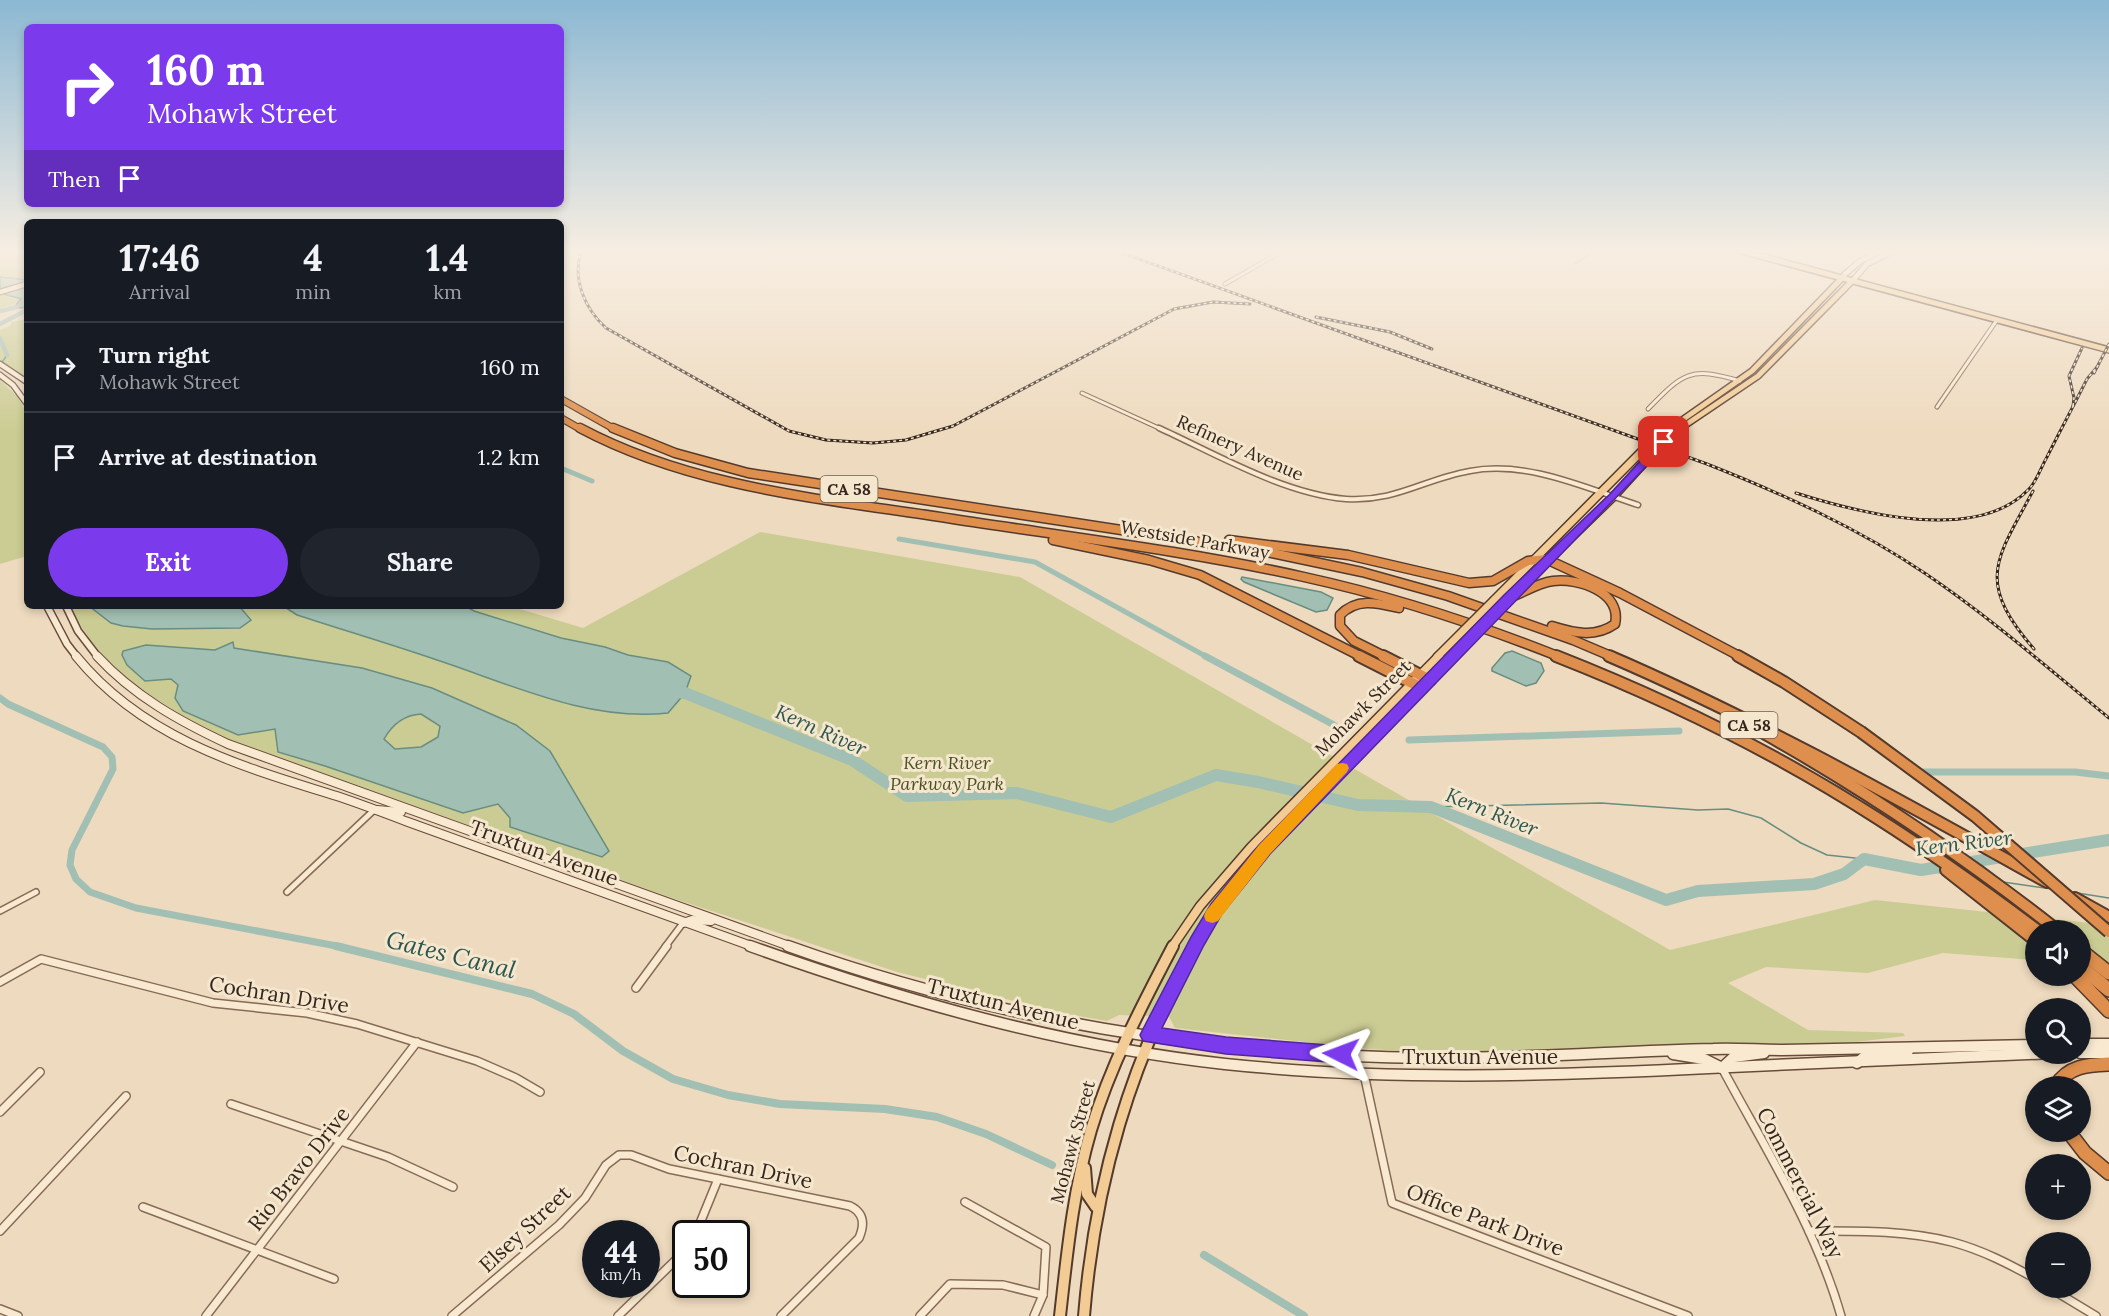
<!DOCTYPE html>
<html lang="en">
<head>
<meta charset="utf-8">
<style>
  :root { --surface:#171b24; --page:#20242c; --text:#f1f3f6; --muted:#9ea1a6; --line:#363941; --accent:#7c3aed }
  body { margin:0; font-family:Lora,serif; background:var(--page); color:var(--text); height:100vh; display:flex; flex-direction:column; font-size:22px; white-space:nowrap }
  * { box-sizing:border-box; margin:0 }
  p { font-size:20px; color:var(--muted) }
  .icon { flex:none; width:33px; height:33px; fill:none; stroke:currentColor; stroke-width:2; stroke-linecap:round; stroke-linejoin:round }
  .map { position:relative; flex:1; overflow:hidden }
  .sheet { position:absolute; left:24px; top:219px; width:540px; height:390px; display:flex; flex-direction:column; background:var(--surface); border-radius:9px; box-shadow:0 3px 9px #0003 }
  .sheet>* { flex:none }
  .hud { position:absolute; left:24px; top:24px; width:540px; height:183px; border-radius:9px; box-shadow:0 3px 9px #0003; background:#7c3aed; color:#fff; overflow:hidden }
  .tools { position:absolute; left:2025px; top:920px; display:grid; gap:12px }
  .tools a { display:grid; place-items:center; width:66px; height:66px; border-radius:50%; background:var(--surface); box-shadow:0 3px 9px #0003; font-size:30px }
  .speed { position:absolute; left:582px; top:1220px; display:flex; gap:12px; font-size:30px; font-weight:700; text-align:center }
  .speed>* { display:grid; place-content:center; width:78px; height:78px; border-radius:50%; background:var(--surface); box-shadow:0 3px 9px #0003; line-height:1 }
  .speed small { font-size:15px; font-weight:400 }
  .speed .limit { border:3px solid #111; border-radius:9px; background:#fff; color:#111 }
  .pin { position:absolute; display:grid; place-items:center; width:51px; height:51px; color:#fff; margin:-26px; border-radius:12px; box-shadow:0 3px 9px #0006 }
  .me { position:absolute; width:66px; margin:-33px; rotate:273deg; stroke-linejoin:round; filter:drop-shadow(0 0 4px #0008) }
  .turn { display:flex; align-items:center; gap:21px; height:126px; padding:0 24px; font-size:27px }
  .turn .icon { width:78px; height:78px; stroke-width:2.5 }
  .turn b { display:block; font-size:42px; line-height:51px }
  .then { display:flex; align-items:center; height:57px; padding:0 24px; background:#0003; gap:12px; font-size:22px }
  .eta { display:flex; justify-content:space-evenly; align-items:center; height:102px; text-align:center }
  .eta b { font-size:36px; font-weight:800; line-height:42px }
  .button { display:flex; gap:12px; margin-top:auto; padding:12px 24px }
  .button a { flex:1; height:69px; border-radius:36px; background:var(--accent); color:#fff; font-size:24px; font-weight:800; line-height:69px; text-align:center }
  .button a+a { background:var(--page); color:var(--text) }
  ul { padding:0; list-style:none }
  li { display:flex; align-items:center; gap:18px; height:90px; padding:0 24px; border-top:2px solid var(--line) }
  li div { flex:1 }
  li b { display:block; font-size:22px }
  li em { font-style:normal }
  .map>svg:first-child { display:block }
  .green { fill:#cbcc93 }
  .water { fill:#a2bfb3; stroke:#698d80; stroke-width:1.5; fill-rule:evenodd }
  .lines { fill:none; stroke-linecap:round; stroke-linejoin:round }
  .stream { stroke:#698d80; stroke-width:1.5 }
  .canal-far3 { stroke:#a2bfb3; stroke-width:4.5 }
  .canal-far2 { stroke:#a2bfb3; stroke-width:5 }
  .canal-far1 { stroke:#a2bfb3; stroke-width:7 }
  .canal { stroke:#a2bfb3; stroke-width:8 }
  .river { stroke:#a2bfb3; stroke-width:12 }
  .minor-far3-casing { stroke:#866b57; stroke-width:5 }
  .minor-far2-casing { stroke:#866b57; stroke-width:7 }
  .minor-far1-casing { stroke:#866b57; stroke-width:8 }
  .minor-casing { stroke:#866b57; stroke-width:10 }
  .secondary-far3-casing { stroke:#684c3a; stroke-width:7 }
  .secondary-far2-casing { stroke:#684c3a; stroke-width:9 }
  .secondary-far1-casing { stroke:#684c3a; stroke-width:10 }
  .secondary-casing { stroke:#684c3a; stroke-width:13 }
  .primary-far3-casing { stroke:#543a2c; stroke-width:8 }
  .primary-far2-casing { stroke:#543a2c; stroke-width:10 }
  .primary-far1-casing { stroke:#543a2c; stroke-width:11 }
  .primary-casing { stroke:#543a2c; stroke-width:14 }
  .motorway-far3-casing { stroke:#543a2c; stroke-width:8 }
  .motorway-far2-casing { stroke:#543a2c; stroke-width:11 }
  .motorway-far1-casing { stroke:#543a2c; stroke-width:14 }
  .motorway-casing { stroke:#543a2c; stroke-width:16 }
  .minor-far3 { stroke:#f9e9d1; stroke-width:3 }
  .minor-far2 { stroke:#f9e9d1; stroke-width:4 }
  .minor-far1 { stroke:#f9e9d1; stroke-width:5 }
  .minor { stroke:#f9e9d1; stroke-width:7 }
  .secondary-far3 { stroke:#f9e9d1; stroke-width:4.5 }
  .secondary-far2 { stroke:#f9e9d1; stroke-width:6 }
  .secondary-far1 { stroke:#f9e9d1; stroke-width:8 }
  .secondary { stroke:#f9e9d1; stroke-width:10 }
  .primary-far3 { stroke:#f2cb95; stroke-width:5 }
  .primary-far2 { stroke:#f2cb95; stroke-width:7 }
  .primary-far1 { stroke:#f2cb95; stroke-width:8 }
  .primary { stroke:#f2cb95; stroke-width:10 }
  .motorway-far3 { stroke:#df8f4d; stroke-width:6 }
  .motorway-far2 { stroke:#df8f4d; stroke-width:8 }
  .motorway-far1 { stroke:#df8f4d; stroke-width:10 }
  .motorway { stroke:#df8f4d; stroke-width:13 }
  .rail-casing { stroke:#35251c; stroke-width:3 }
  .rail { stroke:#f5e6ce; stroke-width:1.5; stroke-dasharray:3; stroke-linecap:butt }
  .primary-bridge-casing { stroke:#543a2c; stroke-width:10; stroke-linecap:butt }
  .motorway-bridge-casing { stroke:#543a2c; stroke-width:14; stroke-linecap:butt }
  .primary-bridge { stroke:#f2cb95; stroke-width:7 }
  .motorway-bridge { stroke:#df8f4d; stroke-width:10 }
  .route { fill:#7c3aed; stroke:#51269a; stroke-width:1.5 }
  .slow { fill:#f59e0b }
  .labels { text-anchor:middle; stroke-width:6; stroke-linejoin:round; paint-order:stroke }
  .shield { fill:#f5e6ce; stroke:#6f5f51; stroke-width:1.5 }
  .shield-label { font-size:16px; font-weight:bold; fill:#35251c }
  .street-label { font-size:18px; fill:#35251c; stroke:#f5e6ce }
  .park-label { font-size:18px; font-style:italic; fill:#4b5222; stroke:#f5e6ce }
  .water-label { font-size:20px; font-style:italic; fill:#2b564e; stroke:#f5e6ce }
  .near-street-label { font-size:21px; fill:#35251c; stroke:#f5e6ce }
  .near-water-label { font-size:24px; font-style:italic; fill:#2b564e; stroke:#f5e6ce }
</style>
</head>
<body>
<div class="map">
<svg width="2109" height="1316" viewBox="0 0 2109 1316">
  <rect width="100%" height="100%" fill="#eedabe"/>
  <g class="green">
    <path d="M27,254V292L9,297L19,300L15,304L0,308V257Z"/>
    <path d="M27,319V378L0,362V330L11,325V322Z"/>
    <path d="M0,380L17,396L27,413V556L0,564Z"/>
    <path d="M760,532L1020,577L1670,950L1875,900L2109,925V965L2081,963L2080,930H2036L2035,960L1943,953L1868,973L1766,967L1728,983L1808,1030L1903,1033L1905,1036L1832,1045L1422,1052L1368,1049L1175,1028L1169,1017L1119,1015L1107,1021L1067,1014L897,972L666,896L231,740C169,711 100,671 70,606H510L583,628Z"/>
  </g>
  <g class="water">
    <path d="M0,277L27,280V307L20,308L16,305L21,299L0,293Z"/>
    <path d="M1242,577L1321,592L1333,598L1327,610L1316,612L1244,582L1241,579Z"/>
    <path d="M89,606H239L251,620L240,628L152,629L123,626L111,623Z"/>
    <path d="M283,606H465L474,611L561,638L605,647L628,655L668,662L691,676L685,693L668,713C589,722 510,684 437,660C390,644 343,630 297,615Z"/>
    <path d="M233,642L234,648L362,668L432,688L516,725L550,751L609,851L602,857L510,827V818L498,804L463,813L325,766L278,752L275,729L238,735L183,711L175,698L178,685L171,679L145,681L127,665L122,655L123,651L146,645L215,650ZM421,714L440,726L438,737L421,747L395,749L384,739C392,725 403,715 421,714Z"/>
    <path d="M1512,651L1541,663L1544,671L1536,683L1526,686L1492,671V668L1505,653Z"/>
  </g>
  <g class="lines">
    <g class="stream">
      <path d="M1575,264L1595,250"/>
      <path d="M1,364L7,355"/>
      <path d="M1431,807L1601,803L1698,810L1728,809L1761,818L1801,843L1827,855L1864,859"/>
      <path d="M1921,870L1942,873"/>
      <path d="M2003,882L2052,889"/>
      <path d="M2071,892L2109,898"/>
    </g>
    <g class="canal-far3">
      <path d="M0,311L17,307"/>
      <path d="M0,324L27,310"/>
      <path d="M0,338L7,355"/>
    </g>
    <g class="canal-far2">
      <path d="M561,468L592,481"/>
      <path d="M899,539L1035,562L1207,657"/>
    </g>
    <g class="canal-far1">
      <path d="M1205,656L1334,725"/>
      <path d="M0,698L8,704L103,747L112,757L113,769L72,850L70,865L76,879L90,892L136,908L342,947"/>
      <path d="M1409,740L1679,731"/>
      <path d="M1923,772H2075L2109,776"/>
    </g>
    <g class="canal">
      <path d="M336,946L532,994L574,1014L623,1051L673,1079L728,1095L780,1104L885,1109L937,1117L986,1134L1052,1165"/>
      <path d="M1204,1255L1304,1316"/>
    </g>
    <path class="river" d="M671,691L685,693L852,760L907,796L1017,793L1111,817L1216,775L1258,782L1358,805L1431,807L1666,900L1698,891L1814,884L1844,874L1864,859L1921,870L2109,840"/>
    <g class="minor-far3-casing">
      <g id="minor-far3">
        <path d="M1225,284L1284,250"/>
        <path d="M1082,393L1163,430"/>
        <path d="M1937,407L1997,320"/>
        <path d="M1648,409C1683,373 1690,366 1740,381"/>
      </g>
    </g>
    <g class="minor-far2-casing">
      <path id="minor-far2" d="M1159,428C1216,454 1284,494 1346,499C1396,502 1424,479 1470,471C1526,460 1586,488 1638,505"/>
    </g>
    <g class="minor-far1-casing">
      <g id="minor-far1">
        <path d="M287,892L374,810"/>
        <path d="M0,911L36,892"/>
        <path d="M665,947L683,923"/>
      </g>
    </g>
    <g class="minor-casing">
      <g id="minor">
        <path d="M0,982L41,959L213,1003L307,1013L357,1024L477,1061L516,1078L540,1092"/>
        <path d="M636,988L667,946"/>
        <path d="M1722,1068C1765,1148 1816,1228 1841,1316"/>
        <path d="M1364,1074L1392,1203L1688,1316"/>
        <path d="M231,1104L388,1157L453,1187"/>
        <path d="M0,1112L40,1072"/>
        <path d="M965,1202L1046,1247L1043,1295L1034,1316"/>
        <path d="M143,1207L334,1279"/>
        <path d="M0,1231L126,1096"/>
        <path d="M1809,1231C1856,1231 1905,1230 1952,1242C1982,1250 2009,1264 2036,1279"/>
        <path d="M696,1233L718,1179"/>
        <path d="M2048,1287L2096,1316"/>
        <path d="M0,1309L18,1316"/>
        <path d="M206,1316L417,1042"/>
        <path d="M452,1316L559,1225L585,1198L606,1165L619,1155H631L669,1169L850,1206C864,1213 865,1224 859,1238L781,1316"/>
        <path d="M618,1316L686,1250"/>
        <path d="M920,1316L950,1284L1003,1285L1043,1295"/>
      </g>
    </g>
    <g class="secondary-far3-casing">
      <g id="secondary-far3">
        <path d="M1844,275L1860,261L1883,250"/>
        <path d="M1855,278L1867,264L1895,250"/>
        <path d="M0,292L27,284"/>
        <path d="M0,364L27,382"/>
        <path d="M0,375L13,385L27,404"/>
      </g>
    </g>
    <g class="secondary-far2-casing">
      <g id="secondary-far2">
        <path d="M47,606L67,644L77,657"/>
        <path d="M66,606L78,631L98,657"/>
      </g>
    </g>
    <g class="secondary-far1-casing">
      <g id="secondary-far1">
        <path d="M76,656C140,735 233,764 327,793C354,801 381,812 408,822C523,864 639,905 754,947"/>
        <path d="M97,656C134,696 179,721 228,744L792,947"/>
        <path d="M377,810L401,812"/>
        <path d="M683,923L692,920L711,921"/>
      </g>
    </g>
    <g class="secondary-casing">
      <g id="secondary">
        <path d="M750,946C904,1001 1062,1046 1225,1064C1386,1081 1548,1076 1709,1068C1824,1063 1939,1057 2054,1053"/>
        <path d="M788,946C992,1019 1211,1056 1428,1058C1523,1059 1618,1051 1713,1049C1736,1048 1759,1050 1783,1050C1867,1049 1952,1046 2036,1045"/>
        <path d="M2080,1044H2109"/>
        <path d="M2080,1053H2109"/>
        <path d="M1673,1054L1704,1059L1722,1068"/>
        <path d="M1857,1063L1869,1053L1908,1051"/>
        <path d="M1722,1068L1734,1057L1764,1053"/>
      </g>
    </g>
    <g class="primary-far3-casing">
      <g id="primary-far3">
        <path d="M1738,250L2109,350"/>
        <path d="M1668,430L1752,371L1844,276"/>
        <path d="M1678,430L1758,376L1853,280"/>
      </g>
    </g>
    <g class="primary-far2-casing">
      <g id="primary-far2">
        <path d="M1655,439L1671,428"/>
        <path d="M1664,442L1680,428"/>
        <path d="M1511,596L1613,497L1654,452"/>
        <path d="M1494,600L1644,449"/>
        <path d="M1437,657L1464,630"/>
        <path d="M1451,657L1475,633"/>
      </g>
    </g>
    <g class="primary-far1-casing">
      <g id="primary-far1">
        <path d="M1172,947L1200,906L1251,847L1439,656"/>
        <path d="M1194,947L1222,901L1259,855L1453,656"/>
      </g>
    </g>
    <g class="primary-casing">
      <g id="primary">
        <path d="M1085,1168L1087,1194L1096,1207"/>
        <path d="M1060,1316C1067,1254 1073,1191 1091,1130C1110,1066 1142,1005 1173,946"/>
        <path d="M1084,1316C1095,1182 1130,1063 1195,946"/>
      </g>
    </g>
    <g class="motorway-far3-casing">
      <g id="motorway-far3">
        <path d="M561,399L616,430"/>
        <path d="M561,418L582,430"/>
      </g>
    </g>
    <g class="motorway-far2-casing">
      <g id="motorway-far2">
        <path d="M580,428C694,489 827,499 953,519C1070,537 1188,551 1304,577C1391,596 1477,624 1560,657"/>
        <path d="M613,428L675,453L748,473L1272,553L1362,572L1448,596L1573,640L1613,657"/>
        <path d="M1053,540L1149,560L1200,575L1362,657"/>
        <path d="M1229,540L1348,555L1469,583L1493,581L1528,561L1546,559L1620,593L1741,657"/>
        <path d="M1509,598C1523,593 1537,583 1553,581C1579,578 1622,592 1615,624C1595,638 1574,633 1552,626"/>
        <path d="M1386,657L1354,641L1340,626V615C1357,597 1378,603 1399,608"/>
      </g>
    </g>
    <g class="motorway-far1-casing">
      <g id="motorway-far1">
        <path d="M1359,656L1422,688"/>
        <path d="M1383,656L1430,680"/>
        <path d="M1556,656C1668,700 1776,753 1877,818C1932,853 1985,891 2037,930"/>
        <path d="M1609,656C1760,721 1903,802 2047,882"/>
        <path d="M1738,656L1784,682L1861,732"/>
        <path d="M1760,731C1865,790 1963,856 2057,930"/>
        <path d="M1946,870L2036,941"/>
        <path d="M2075,898L2109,917"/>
      </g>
    </g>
    <g class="motorway-casing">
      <g id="motorway">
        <path d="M2080,950L2109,973"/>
        <path d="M2080,966L2109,990"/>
        <path d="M2074,975L2109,1011"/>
        <path d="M2056,1086C2068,1066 2087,1065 2109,1064"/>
        <path d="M2068,1131L2085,1153L2109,1173"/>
      </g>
    </g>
    <use href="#minor-far3" class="minor-far3"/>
    <use href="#minor-far2" class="minor-far2"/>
    <use href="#minor-far1" class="minor-far1"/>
    <use href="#minor" class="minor"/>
    <use href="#secondary-far3" class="secondary-far3"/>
    <use href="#secondary-far2" class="secondary-far2"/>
    <use href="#secondary-far1" class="secondary-far1"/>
    <use href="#secondary" class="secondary"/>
    <use href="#primary-far3" class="primary-far3"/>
    <use href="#primary-far2" class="primary-far2"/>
    <use href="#primary-far1" class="primary-far1"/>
    <use href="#primary" class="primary"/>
    <use href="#motorway-far3" class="motorway-far3"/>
    <use href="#motorway-far2" class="motorway-far2"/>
    <use href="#motorway-far1" class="motorway-far1"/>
    <use href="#motorway" class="motorway"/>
    <g class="rail-casing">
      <g id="rail">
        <path d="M582,250C571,278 585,309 606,328L789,431L826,440L873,443L906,440L953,426L1174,309L1213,302L1250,304"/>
        <path d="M1114,250L1707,464C1783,494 1858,528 1926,574C1991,618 2049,669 2109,718"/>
        <path d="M1316,317L1390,332L1432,349"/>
        <path d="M2094,373L2109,344"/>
        <path d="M2073,406L2074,398L2069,376L2082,348"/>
        <path d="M2033,491C1996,560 1975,581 2034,649"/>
        <path d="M1796,493C1859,513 1977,544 2029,489C2037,481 2041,467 2047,457C2060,431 2074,405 2087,379L2097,367"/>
      </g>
    </g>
    <use href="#rail" class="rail"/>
    <g class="primary-bridge-casing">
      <g id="primary-bridge">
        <path d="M1644,449L1655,439"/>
        <path d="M1654,452L1664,442"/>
        <path d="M1464,630L1494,600"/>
        <path d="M1475,633L1504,603"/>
      </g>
    </g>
    <g class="motorway-bridge-casing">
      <path id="motorway-bridge" d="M1861,732L1975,816L2109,932"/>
    </g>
    <use href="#primary-bridge" class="primary-bridge"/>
    <use href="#motorway-bridge" class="motorway-bridge"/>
  </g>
  <linearGradient id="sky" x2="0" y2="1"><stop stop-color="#8cb8d3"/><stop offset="0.58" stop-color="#f7eee2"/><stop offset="1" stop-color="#f7eee2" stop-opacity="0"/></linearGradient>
  <rect width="2109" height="434" fill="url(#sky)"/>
  <path class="route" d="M1664,439L1668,440V444L1270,854L1222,914L1203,947L1162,1028L1226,1037L1341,1046L1348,1048L1351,1054L1348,1060L1341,1063L1226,1054L1143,1041L1140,1035L1143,1029L1191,937L1211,904L1259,845L1504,595L1609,495L1660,440Z"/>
  <path class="slow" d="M1342,763L1347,764L1349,768L1347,772L1270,854L1218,921L1212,923L1206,921L1204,916L1206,911L1259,845L1337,764Z"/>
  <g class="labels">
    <g class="shield">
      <rect x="820.5" y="476" width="57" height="26" rx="4.5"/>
      <rect x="1720.5" y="712" width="57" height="26" rx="4.5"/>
    </g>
    <g class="shield-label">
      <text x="849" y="495">CA 58</text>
      <text x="1749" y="731">CA 58</text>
    </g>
    <g class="street-label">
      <text transform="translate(1240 448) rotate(24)" y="6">Refinery Avenue</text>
      <text transform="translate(1195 540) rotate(10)" y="6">Westside Parkway</text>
      <text transform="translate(1363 708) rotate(-45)" y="6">Mohawk Street</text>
      <text transform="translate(1073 1142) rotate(-75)" y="6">Mohawk Street</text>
    </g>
    <g class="park-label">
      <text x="947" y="769">Kern River<tspan x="947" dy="21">Parkway Park</tspan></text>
    </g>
    <g class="water-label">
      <text transform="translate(821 730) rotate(24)" y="7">Kern River</text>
      <text transform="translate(1492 812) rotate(22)" y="7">Kern River</text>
      <text transform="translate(1964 843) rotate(-7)" y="7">Kern River</text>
    </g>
    <g class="near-street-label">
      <text transform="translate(544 853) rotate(20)" y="7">Truxtun Avenue</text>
      <text transform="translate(279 995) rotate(9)" y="7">Cochran Drive</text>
      <text transform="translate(1003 1004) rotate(14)" y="7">Truxtun Avenue</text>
      <text x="1480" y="1064">Truxtun Avenue</text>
      <text transform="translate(743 1167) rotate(12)" y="7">Cochran Drive</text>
      <text transform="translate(299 1169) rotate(-52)" y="7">Rio Bravo Drive</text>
      <text transform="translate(1800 1183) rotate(63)" y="7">Commercial Way</text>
      <text transform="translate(1485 1220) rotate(21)" y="7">Office Park Drive</text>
      <text transform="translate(525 1229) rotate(-43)" y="7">Elsey Street</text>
    </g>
    <g class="near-water-label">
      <text transform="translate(451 955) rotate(14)" y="8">Gates Canal</text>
    </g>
  </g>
</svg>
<div class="tools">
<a><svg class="icon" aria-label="sound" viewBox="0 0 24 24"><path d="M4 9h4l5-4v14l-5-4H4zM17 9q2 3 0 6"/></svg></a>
<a><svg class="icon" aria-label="search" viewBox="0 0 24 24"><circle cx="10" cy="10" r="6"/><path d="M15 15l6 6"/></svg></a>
<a><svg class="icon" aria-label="layers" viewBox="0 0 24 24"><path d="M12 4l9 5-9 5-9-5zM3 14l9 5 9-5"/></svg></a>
<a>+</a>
<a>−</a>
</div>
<div class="speed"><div>44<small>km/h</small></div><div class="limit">50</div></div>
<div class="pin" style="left:1664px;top:442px;background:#d93025"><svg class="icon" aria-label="arrive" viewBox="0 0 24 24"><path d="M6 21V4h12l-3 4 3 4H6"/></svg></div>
<svg class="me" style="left:1341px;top:1054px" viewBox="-20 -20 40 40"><path d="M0-17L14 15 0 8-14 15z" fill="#7c3aed" stroke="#fff" stroke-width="4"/></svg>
<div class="hud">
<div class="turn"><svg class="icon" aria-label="right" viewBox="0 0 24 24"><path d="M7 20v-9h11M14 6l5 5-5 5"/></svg><div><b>160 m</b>Mohawk Street</div></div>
<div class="then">Then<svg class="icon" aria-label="arrive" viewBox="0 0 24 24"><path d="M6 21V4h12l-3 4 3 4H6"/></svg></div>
</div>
<section class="sheet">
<div class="eta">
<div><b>17:46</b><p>Arrival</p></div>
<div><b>4</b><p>min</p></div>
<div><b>1.4</b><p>km</p></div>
</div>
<ul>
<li><svg class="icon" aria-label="right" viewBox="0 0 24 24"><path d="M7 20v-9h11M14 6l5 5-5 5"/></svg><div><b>Turn right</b><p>Mohawk Street</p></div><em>160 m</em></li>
<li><svg class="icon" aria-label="arrive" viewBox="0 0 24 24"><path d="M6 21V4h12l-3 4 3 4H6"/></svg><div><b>Arrive at destination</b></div><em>1.2 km</em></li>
</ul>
<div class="button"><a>Exit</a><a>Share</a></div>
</section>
</div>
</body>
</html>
